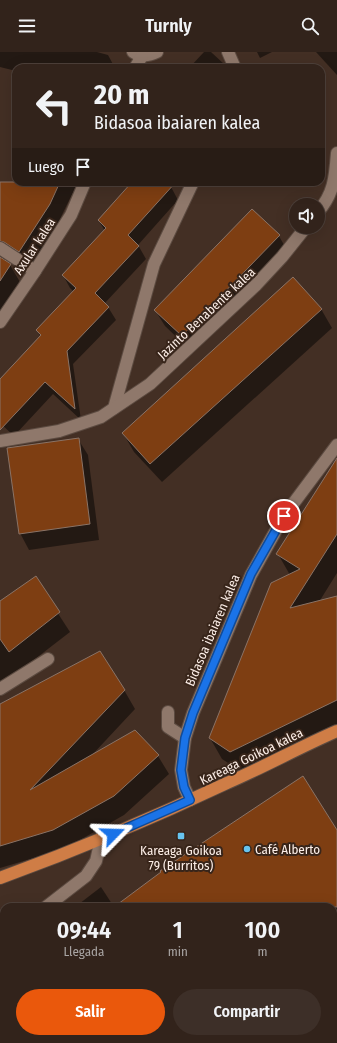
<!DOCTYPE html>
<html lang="es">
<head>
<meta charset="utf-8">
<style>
  :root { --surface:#32231b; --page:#3d2f28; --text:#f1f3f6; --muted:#a8a4a3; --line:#4d403a; --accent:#ea580c }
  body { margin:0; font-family:"Fira Sans Condensed",sans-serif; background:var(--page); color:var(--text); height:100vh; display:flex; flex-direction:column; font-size:15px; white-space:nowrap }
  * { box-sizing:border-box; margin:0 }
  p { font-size:13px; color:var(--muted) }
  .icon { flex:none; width:22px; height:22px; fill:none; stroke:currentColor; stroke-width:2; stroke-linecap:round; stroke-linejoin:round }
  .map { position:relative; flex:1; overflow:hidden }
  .side { position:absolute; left:0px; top:851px; width:337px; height:140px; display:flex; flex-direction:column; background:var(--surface); border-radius:12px 12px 0 0; box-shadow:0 4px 16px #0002,0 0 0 1px var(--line) }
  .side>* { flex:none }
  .guide { position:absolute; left:12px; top:12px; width:313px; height:122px; border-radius:12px; box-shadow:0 4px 16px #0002,0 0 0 1px var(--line); background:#32231b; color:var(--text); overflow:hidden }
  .controls { position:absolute; left:289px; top:146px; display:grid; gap:8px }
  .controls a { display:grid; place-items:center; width:36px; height:36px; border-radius:50%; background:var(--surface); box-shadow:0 4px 16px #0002,0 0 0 1px var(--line); font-size:20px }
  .pin { position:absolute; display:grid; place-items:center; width:34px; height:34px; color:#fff; margin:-17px; border:2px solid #fff; border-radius:50%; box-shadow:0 1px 4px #0007 }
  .me { position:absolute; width:44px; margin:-22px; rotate:68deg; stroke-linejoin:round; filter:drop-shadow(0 0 3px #0008) }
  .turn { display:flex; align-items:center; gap:14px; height:84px; padding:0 16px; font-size:18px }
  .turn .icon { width:52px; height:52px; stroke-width:2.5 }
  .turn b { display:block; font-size:28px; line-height:34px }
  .then { display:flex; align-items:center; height:38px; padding:0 16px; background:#0003; gap:8px; font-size:15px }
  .eta { display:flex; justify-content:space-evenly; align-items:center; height:68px; text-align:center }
  .eta b { font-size:24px; font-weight:600; line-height:28px }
  .action { display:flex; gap:8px; margin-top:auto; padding:8px 16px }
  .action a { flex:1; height:46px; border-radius:24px; background:var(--accent); color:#fff; font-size:16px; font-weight:600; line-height:46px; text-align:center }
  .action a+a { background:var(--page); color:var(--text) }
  header { display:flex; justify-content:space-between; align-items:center; height:52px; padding:0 16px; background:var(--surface); font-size:18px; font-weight:600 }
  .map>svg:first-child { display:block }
  .shadow { fill:#0007 }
  .building { fill:#7e3e12; stroke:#8a7366 }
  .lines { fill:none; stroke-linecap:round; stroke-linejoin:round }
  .street-casing { stroke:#5c4b41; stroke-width:14 }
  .primary-casing { stroke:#5c4b41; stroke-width:14 }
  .street { stroke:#8f786b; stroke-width:12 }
  .primary { stroke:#cf7d46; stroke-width:12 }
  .route-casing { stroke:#114b97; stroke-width:10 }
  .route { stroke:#1a73e8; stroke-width:7 }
  .poi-dot { fill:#67c4ef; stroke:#38251a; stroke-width:1.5 }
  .labels { text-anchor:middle; stroke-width:4; stroke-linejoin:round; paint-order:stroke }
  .street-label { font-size:13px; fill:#fdefe8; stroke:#38251a }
  .poi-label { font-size:13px; fill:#fdefe8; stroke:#38251a; text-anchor:start }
</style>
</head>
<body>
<header><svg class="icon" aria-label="menu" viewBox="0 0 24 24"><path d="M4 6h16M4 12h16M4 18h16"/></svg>Turnly<svg class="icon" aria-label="search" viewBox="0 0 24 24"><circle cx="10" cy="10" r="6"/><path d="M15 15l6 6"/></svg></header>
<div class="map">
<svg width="337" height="991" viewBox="0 0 337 991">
  <rect width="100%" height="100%" fill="#432f24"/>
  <g class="shadow">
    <path d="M0,0H97L108,3L115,16H16V19L0,15Z"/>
    <path d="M204,0H211L224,12L226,16H189Z"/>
    <path d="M257,0H272L260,6Z"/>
    <path d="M316,0H337V23Z"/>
    <path d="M16,125V130H78L59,169L29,216L7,206L4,209L10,213L20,230L0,264V133L9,139Z"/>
    <path d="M133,130H165L171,135L178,148L138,193L146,207L104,252L108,255L116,268L73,312L81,368L53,342L14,384L0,371V328L41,285L37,278L74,240L70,236L63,223L105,179L99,169Z"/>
    <path d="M279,184L288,200L192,300L165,274L155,258Z"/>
    <path d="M321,257L332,276L162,430L134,400L123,381Z"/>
    <path d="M78,387L88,403L99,488L29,498L20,481Z"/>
    <path d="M337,413V521L319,550L337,545V674L242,720L222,707L210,686L290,523L278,502Z"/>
    <path d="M35,526L70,580L22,617L0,631V551Z"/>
    <path d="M124,638L135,657L92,703L158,704L169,722L124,763L64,797L0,816V653Z"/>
    <path d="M337,779V894L333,897V855H116Z"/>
    <path d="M101,835L114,855H75Z"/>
    <path d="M4,908V987H197L184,991H0V911Z"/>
    <path d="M337,955V991H275L282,987H333V957Z"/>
  </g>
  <g class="building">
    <path d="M0,130H60L50,152L19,200L4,190L0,189Z"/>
    <path d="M132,130H176L128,183L139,194L95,241L109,255L67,299L75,357L45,330L0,378V327L41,283L36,278L76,236L62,223L106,176L98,168Z"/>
    <path d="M252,157L280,183L182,284L154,258Z"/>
    <path d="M0,205L11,212L0,229Z"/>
    <path d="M293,225L322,257L150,412L122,381Z"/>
    <path d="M79,386L90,472L19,482L7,396Z"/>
    <path d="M337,406V482L290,556L337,544V648L230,700L209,686L271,531L300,517L276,502Z"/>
    <path d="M36,524L60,560L9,600L0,587V549Z"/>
    <path d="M100,599L125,638L30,738L135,678L159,703L114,744L53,778L0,794V652Z"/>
    <path d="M303,724L337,778V855H114L161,820L160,819Z"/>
  </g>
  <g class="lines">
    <g class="street-casing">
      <g id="street">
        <path d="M133,0C141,5 149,4 157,0"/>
        <path d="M228,0L235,16"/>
        <path d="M135,16L142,4"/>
        <path d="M318,160C334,141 335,126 337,101"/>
        <path d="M0,196L35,219"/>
        <path d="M0,270L35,219L71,163L85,130"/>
        <path d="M114,356L154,212L193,130"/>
        <path d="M0,389L59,379L101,365L150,332L256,233L282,205L306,175"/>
        <path d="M0,637L48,607"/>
        <path d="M168,660V675L185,686"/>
        <path d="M190,748L184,735L181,718L185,686L193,661L215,609L251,523L284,464L337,393"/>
        <path d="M46,855L86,824L96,809L101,787"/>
        <path d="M0,891L4,888"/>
        <path d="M333,913L337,911"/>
        <path d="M195,991L203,987"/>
      </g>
    </g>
    <g class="primary-casing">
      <path id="primary" d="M0,826C77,798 153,766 227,731C264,715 300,695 337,679"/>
    </g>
    <use href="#street" class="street"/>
    <use href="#primary" class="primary"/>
  </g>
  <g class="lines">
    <g class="route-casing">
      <path id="route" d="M113,782L190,748L184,735L181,718L185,686L193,661L251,522L284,464"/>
    </g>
    <use href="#route" class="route"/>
  </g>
  <g class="poi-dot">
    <rect x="177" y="780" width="8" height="8" rx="2"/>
    <circle cx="247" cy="797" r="4"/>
  </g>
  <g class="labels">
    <g class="street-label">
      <text transform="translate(34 194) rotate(-57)" y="5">Axular kalea</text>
      <text transform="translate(206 261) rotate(-43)" y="5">Jazinto Benabente kalea</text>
      <text transform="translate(212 578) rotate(-67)" y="5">Bidasoa ibaiaren kalea</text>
      <text transform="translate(251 704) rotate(-26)" y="5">Kareaga Goikoa kalea</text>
    </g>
    <g class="poi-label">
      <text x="255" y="802">Café Alberto</text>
      <text x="181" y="803" text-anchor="middle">Kareaga Goikoa<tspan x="181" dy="15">79 (Burritos)</tspan></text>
    </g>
  </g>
</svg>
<div class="controls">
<a><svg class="icon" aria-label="sound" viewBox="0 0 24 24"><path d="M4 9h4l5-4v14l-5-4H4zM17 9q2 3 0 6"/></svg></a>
</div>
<div class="pin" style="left:284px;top:464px;background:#d93025"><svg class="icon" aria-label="arrive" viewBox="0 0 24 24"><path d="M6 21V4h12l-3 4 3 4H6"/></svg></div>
<svg class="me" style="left:113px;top:782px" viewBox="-20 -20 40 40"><path d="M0-17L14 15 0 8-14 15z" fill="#1a73e8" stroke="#fff" stroke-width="4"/></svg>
<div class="guide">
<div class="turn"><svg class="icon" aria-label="left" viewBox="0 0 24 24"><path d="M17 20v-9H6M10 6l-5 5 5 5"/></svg><div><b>20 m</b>Bidasoa ibaiaren kalea</div></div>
<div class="then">Luego<svg class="icon" aria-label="arrive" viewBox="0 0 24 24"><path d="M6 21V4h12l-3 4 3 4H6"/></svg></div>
</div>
<section class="side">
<div class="eta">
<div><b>09:44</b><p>Llegada</p></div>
<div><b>1</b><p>min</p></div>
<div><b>100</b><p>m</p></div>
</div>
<div class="action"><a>Salir</a><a>Compartir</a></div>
</section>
</div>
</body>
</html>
